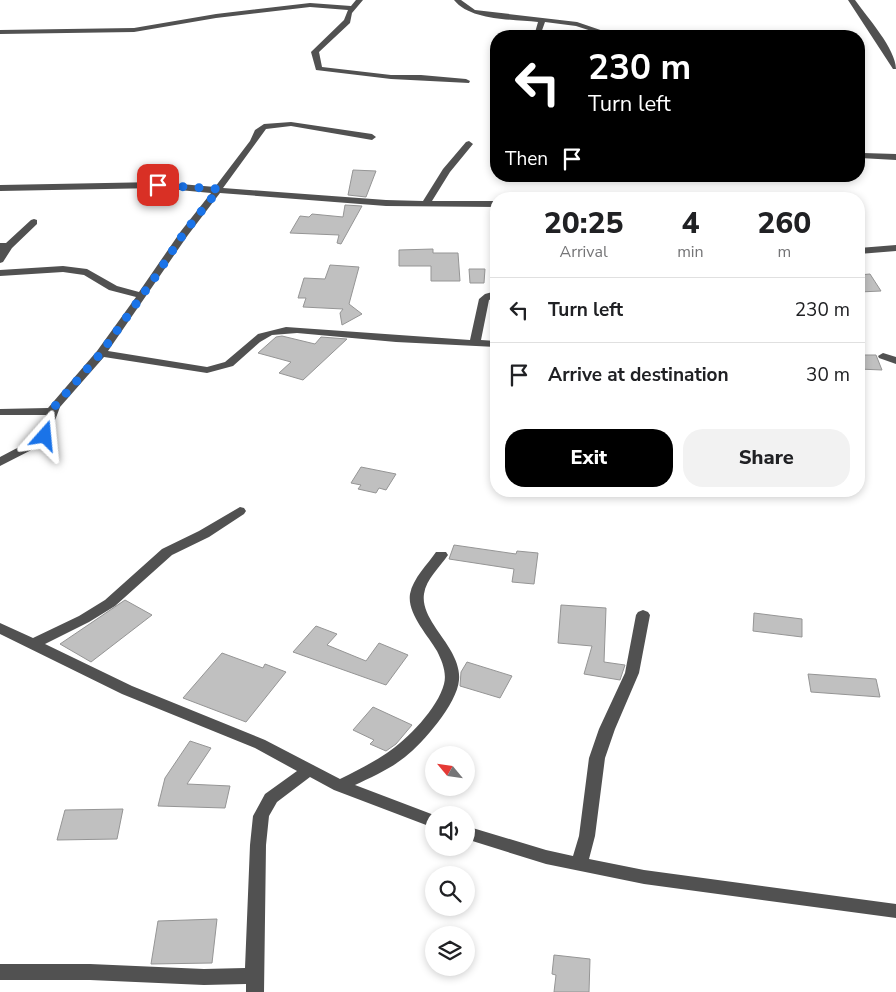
<!DOCTYPE html>
<html lang="en">
<head>
<meta charset="utf-8">
<style>
  :root { --surface:#fff; --page:#f2f2f2; --text:#202124; --muted:#757577; --line:#e0e0e0; --accent:#000 }
  body { margin:0; font-family:"Nunito Sans",sans-serif; background:var(--page); color:var(--text); height:100vh; display:flex; flex-direction:column; font-size:19px; white-space:nowrap }
  * { box-sizing:border-box; margin:0 }
  p { font-size:16px; color:var(--muted) }
  .icon { flex:none; width:28px; height:28px; fill:none; stroke:currentColor; stroke-width:2; stroke-linecap:round; stroke-linejoin:round }
  .map { position:relative; flex:1; overflow:hidden }
  .sheet { position:absolute; left:490px; top:192px; width:375px; height:305px; display:flex; flex-direction:column; background:var(--surface); border-radius:20px; box-shadow:0 2px 8px #0003 }
  .sheet>* { flex:none }
  .guide { position:absolute; left:490px; top:30px; width:375px; height:152px; border-radius:20px; box-shadow:0 2px 8px #0003; background:#000; color:#fff; overflow:hidden }
  .needle { width:32px; rotate:299deg }
  .fabs { position:absolute; left:425px; top:746px; display:grid; gap:10px }
  .fabs a { display:grid; place-items:center; width:50px; height:50px; border-radius:50%; background:var(--surface); box-shadow:0 2px 8px #0003; font-size:25px }
  .pin { position:absolute; display:grid; place-items:center; width:42px; height:42px; color:#fff; margin:-21px; border-radius:10px; box-shadow:0 2px 8px #0006 }
  .me { position:absolute; width:55px; margin:-28px; rotate:18deg; stroke-linejoin:round; filter:drop-shadow(0 0 4px #0008) }
  .turn { display:flex; align-items:center; gap:18px; height:105px; padding:0 15px; font-size:22px }
  .turn .icon { width:65px; height:65px; stroke-width:2.5 }
  .turn b { display:block; font-size:35px; line-height:42px }
  .then { display:flex; align-items:center; height:48px; padding:0 15px; background:#0003; gap:10px; font-size:19px }
  .eta { display:flex; justify-content:space-evenly; align-items:center; height:85px; text-align:center }
  .eta b { font-size:30px; font-weight:800; line-height:35px }
  .cta { display:flex; gap:10px; margin-top:auto; padding:10px 15px }
  .cta a { flex:1; height:58px; border-radius:20px; background:var(--accent); color:#fff; font-size:20px; font-weight:800; line-height:58px; text-align:center }
  .cta a+a { background:var(--page); color:var(--text) }
  ul { padding:0; list-style:none }
  li { display:flex; align-items:center; gap:15px; height:65px; padding:0 15px; border-top:1px solid var(--line) }
  li div { flex:1 }
  li b { display:block; font-size:19px }
  li em { font-style:normal }
  .map>svg:first-child { display:block }
  .building { fill:#c0c0c0; stroke:#959595 }
  .lines { fill:none; stroke-linecap:round; stroke-linejoin:round }
  .minor { fill:#515151; fill-rule:evenodd }
  .route { stroke:#1a73e8; stroke-width:9; stroke-dasharray:0 16.2 }
</style>
</head>
<body>
<div class="map">
<svg width="896" height="992" viewBox="0 0 896 992">
  <rect width="100%" height="100%" fill="#fff"/>
  <g class="building">
    <path d="M353,170L376,171L366,197L348,195Z"/>
    <path d="M345,205L362,206L341,244L337,243L339,235L290,233L300,216L309,217L312,214L343,217Z"/>
    <path d="M433,249V253H458L460,281H431V266H399V250Z"/>
    <path d="M330,265L359,267L349,304L362,314L342,325L340,313L343,309L303,307L306,298H298L304,278L325,279Z"/>
    <path d="M469,269H485L484,283H470Z"/>
    <path d="M870,274L881,291L859,292V275Z"/>
    <path d="M282,336L315,344L321,337L347,339L303,380L279,373L291,362L258,353L276,337Z"/>
    <path d="M859,355H876L882,370L859,369Z"/>
    <path d="M361,467L396,474L386,490L379,488L376,493L358,489L361,485L351,483Z"/>
    <path d="M454,545L516,554L517,551L538,553L534,584L512,582L514,569L449,559Z"/>
    <path d="M125,600L152,615L91,662L60,644Z"/>
    <path d="M561,605L606,608L604,662L625,665L620,680L584,674L592,646L558,643Z"/>
    <path d="M754,613L802,619V637L753,631Z"/>
    <path d="M316,626L337,634L327,645L366,661L379,643L408,655L386,685L293,652Z"/>
    <path d="M222,653L263,668L265,664L286,672L246,722L183,698Z"/>
    <path d="M467,662L512,676L500,698L460,686L461,672Z"/>
    <path d="M808,674L876,679L880,697L811,692Z"/>
    <path d="M373,707L412,725L396,744L386,751L370,744L374,740L353,730Z"/>
    <path d="M190,741L211,748L187,784L230,786L225,808L158,806L165,778Z"/>
    <path d="M123,809L117,839L57,840L65,810Z"/>
    <path d="M217,919L212,963L151,964L158,921Z"/>
    <path d="M554,955L590,959L589,992H554L556,975L552,974Z"/>
  </g>
  <g class="lines">
    <g class="minor">
      <path d="M356,0H363L352,13L350,23L319,52L322,67L391,75H421L466,79L470,81L469,83L391,79L316,70L311,52L344,20L348,10L310,7L216,18L134,32L0,34V30L134,28L216,14L310,3L351,6Z"/>
      <path d="M454,0H461L475,10L577,22L618,36H607L576,26L545,22L540,36H534L538,22C512,19 471,21 454,0Z"/>
      <path d="M848,0H855C867,17 896,49 896,69H893Z"/>
      <path d="M291,122L372,134L376,137L372,140L291,126L266,129L223,188L386,200L423,201L443,169L466,142L469,141L473,144L450,172L432,201H496V207L386,206L220,193L188,235L108,351L207,367L225,362L258,334L286,327L470,340L479,299L485,294L496,291V297L489,300L481,340L496,341V347L396,342L297,333L272,335L260,342L233,366L207,373L104,357L60,407L47,442L0,466V457L38,437L46,415H0V409L48,408L97,351L136,297L109,290L84,275L63,272L0,276V270L63,266L87,269L117,286L139,292L181,231L211,193L158,188L0,191V185L158,182L215,187L250,141L255,130L264,124Z"/>
      <path d="M863,153L896,154V160L860,158L859,156Z"/>
      <path d="M34,219L37,220V224L12,248L3,262L0,263V243H6L31,220Z"/>
      <path d="M896,245V251L859,254V248Z"/>
      <path d="M883,353L896,357V364L879,358L878,356Z"/>
      <path d="M240,507L244,508L246,511L244,514L209,537L172,555L115,606L89,622L45,644L132,686L265,740L340,779C356,771 372,763 387,753C407,740 438,708 444,684C447,673 442,661 437,651C428,635 407,614 410,594C413,578 428,564 436,552H446L448,555C440,567 426,579 424,594C421,614 442,634 451,651C456,660 460,670 459,680C457,704 423,743 405,757C390,769 372,777 355,785L434,815V828L334,790L310,777L277,802L269,816L266,845L264,992H246V984L204,985L90,980H0V964H90L204,969L245,968L250,845L253,816L265,794L297,771L255,748L122,694L0,634V623L33,638L79,616L105,600L162,549L199,531Z"/>
      <path d="M643,610L648,612L650,615L639,673L615,729L605,758L595,836L589,859L644,870L896,904V918L644,884L546,864L466,839V826L546,850L573,856L579,836L589,758L599,729L625,673L636,615L638,612Z"/>
    </g>
  </g>
  <g class="lines">
    <path class="route" d="M45,436L55,406L101,353L156,276L184,233L219,189L158,185"/>
  </g>
</svg>
<div class="fabs">
<a><svg class="needle" viewBox="-14 -14 28 28"><path d="M0-13l5 13h-10z" fill="#e53935"/><path d="M0 13l5-13h-10z" fill="#757577"/></svg></a>
<a><svg class="icon" aria-label="sound" viewBox="0 0 24 24"><path d="M4 9h4l5-4v14l-5-4H4zM17 9q2 3 0 6"/></svg></a>
<a><svg class="icon" aria-label="search" viewBox="0 0 24 24"><circle cx="10" cy="10" r="6"/><path d="M15 15l6 6"/></svg></a>
<a><svg class="icon" aria-label="layers" viewBox="0 0 24 24"><path d="M12 4l9 5-9 5-9-5zM3 14l9 5 9-5"/></svg></a>
</div>
<div class="pin" style="left:158px;top:185px;background:#d93025"><svg class="icon" aria-label="arrive" viewBox="0 0 24 24"><path d="M6 21V4h12l-3 4 3 4H6"/></svg></div>
<svg class="me" style="left:45px;top:436px" viewBox="-20 -20 40 40"><path d="M0-17L14 15 0 8-14 15z" fill="#1a73e8" stroke="#fff" stroke-width="4"/></svg>
<div class="guide">
<div class="turn"><svg class="icon" aria-label="left" viewBox="0 0 24 24"><path d="M17 20v-9H6M10 6l-5 5 5 5"/></svg><div><b>230 m</b>Turn left</div></div>
<div class="then">Then<svg class="icon" aria-label="arrive" viewBox="0 0 24 24"><path d="M6 21V4h12l-3 4 3 4H6"/></svg></div>
</div>
<section class="sheet">
<div class="eta">
<div><b>20:25</b><p>Arrival</p></div>
<div><b>4</b><p>min</p></div>
<div><b>260</b><p>m</p></div>
</div>
<ul>
<li><svg class="icon" aria-label="left" viewBox="0 0 24 24"><path d="M17 20v-9H6M10 6l-5 5 5 5"/></svg><div><b>Turn left</b></div><em>230 m</em></li>
<li><svg class="icon" aria-label="arrive" viewBox="0 0 24 24"><path d="M6 21V4h12l-3 4 3 4H6"/></svg><div><b>Arrive at destination</b></div><em>30 m</em></li>
</ul>
<div class="cta"><a>Exit</a><a>Share</a></div>
</section>
</div>
</body>
</html>
